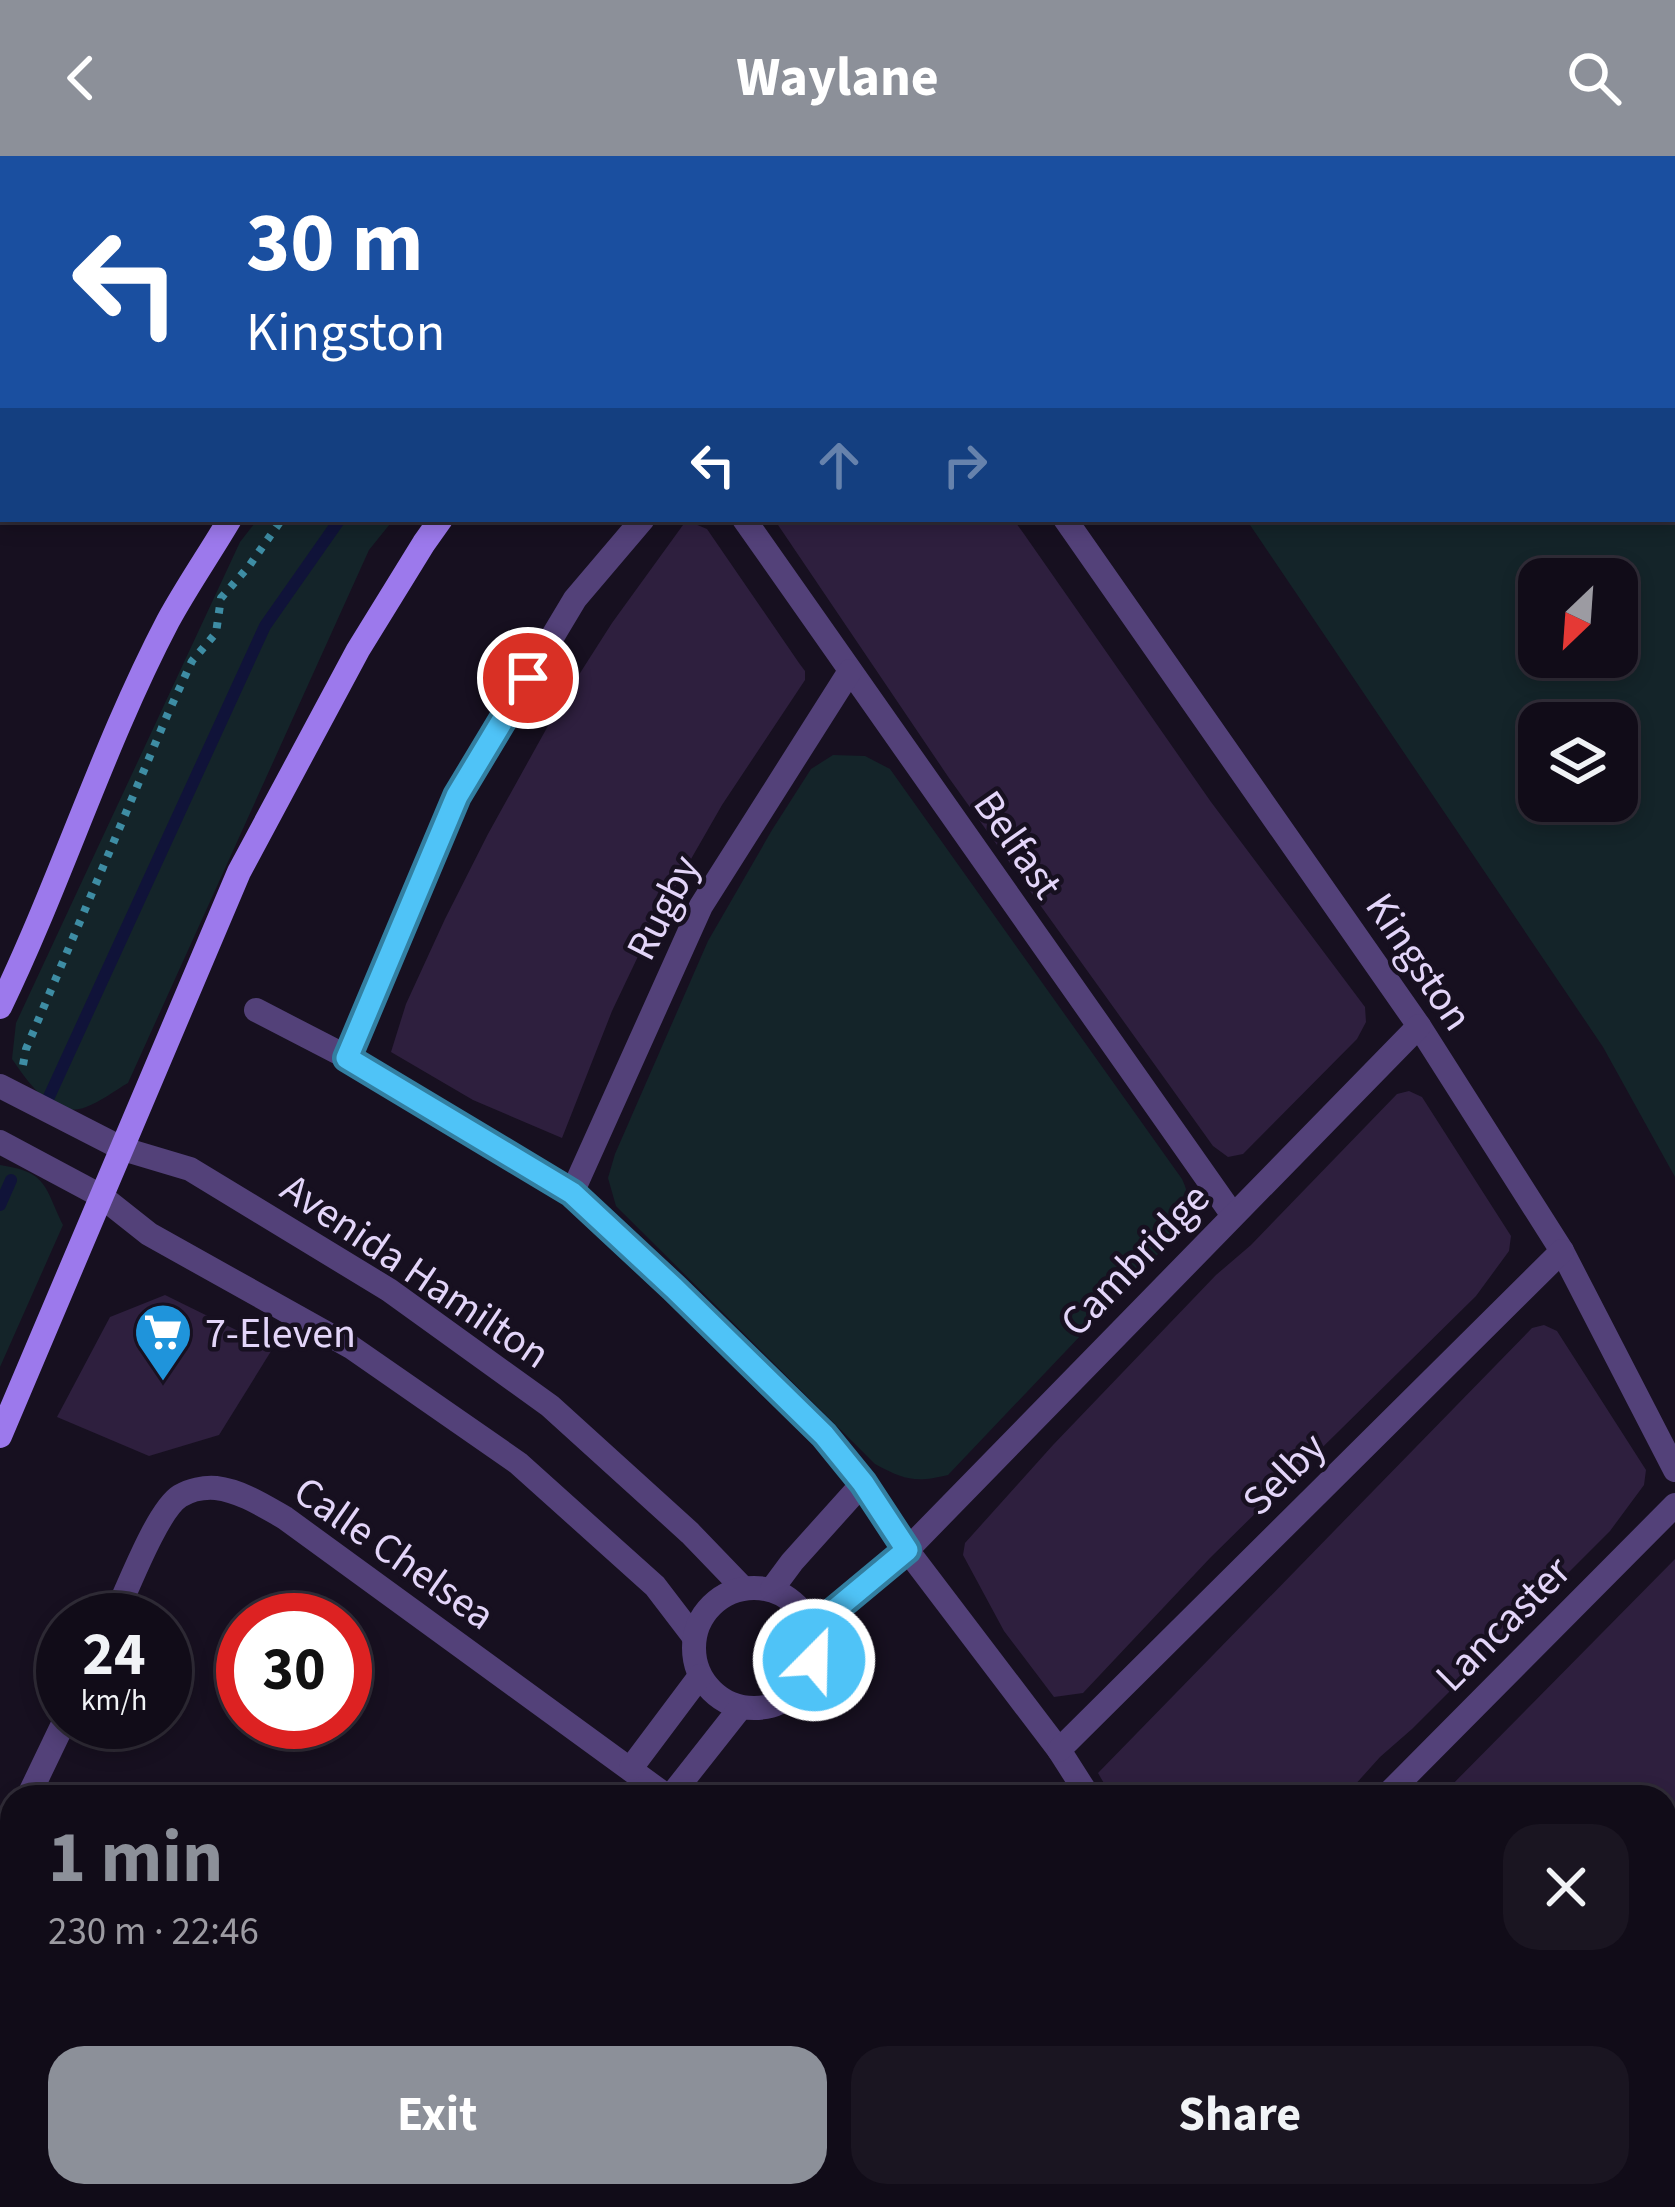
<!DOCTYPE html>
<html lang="en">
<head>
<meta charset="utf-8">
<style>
  :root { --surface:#110c18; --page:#1a1521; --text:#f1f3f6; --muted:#9c9ba2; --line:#302c37; --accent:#8c9099 }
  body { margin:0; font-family:"Source Sans 3",sans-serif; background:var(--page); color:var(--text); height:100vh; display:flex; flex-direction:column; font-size:45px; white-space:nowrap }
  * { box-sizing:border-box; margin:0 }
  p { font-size:39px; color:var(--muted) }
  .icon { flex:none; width:66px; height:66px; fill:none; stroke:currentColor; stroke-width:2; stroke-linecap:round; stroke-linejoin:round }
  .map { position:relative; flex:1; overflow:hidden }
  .drawer { position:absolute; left:0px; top:1629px; width:1677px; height:423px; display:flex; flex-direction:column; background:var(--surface); border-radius:36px 36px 0 0; box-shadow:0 6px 18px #0003,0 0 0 3px var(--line) }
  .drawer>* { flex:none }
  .guide { position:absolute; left:0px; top:0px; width:1677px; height:366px; box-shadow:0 6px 18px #0003,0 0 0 3px var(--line); background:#1a4fa0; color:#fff; overflow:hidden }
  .needle { width:78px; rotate:205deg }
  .buttons { position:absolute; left:1518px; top:402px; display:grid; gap:24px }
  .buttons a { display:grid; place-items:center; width:120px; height:120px; border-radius:24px; background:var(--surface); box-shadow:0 6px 18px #0003,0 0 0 3px var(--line); font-size:60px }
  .speed { position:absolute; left:36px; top:1437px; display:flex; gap:24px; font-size:60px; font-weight:700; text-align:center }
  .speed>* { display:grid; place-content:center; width:156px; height:156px; border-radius:50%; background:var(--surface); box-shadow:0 6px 18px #0003,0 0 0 3px var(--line); line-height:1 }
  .speed small { font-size:30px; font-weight:400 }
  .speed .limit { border:18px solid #d22; background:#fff; color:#111 }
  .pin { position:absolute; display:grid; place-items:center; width:102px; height:102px; color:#fff; margin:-51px; border:6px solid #fff; border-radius:50%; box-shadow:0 3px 12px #0007 }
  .me { position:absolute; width:132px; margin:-66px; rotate:23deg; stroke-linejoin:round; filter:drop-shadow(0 0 9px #0008) }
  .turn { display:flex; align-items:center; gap:42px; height:252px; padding:0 48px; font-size:54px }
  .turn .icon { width:156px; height:156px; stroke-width:2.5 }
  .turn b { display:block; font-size:84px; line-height:102px }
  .lanes { display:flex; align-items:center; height:114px; padding:0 48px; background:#0003; justify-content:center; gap:60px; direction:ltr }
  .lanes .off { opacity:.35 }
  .round { display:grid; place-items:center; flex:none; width:126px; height:126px; border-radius:36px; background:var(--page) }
  .overview { display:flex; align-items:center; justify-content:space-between; height:204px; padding:0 48px }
  h1 { font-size:72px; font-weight:700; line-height:90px; color:var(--accent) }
  .action { display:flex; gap:24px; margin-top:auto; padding:24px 48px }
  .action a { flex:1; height:138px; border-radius:36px; background:var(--accent); color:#fff; font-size:48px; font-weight:700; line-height:138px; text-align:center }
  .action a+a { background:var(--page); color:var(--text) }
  header { display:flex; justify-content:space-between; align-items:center; height:156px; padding:0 48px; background:var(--accent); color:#fff; font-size:54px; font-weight:700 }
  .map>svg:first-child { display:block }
  .green { fill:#142429; fill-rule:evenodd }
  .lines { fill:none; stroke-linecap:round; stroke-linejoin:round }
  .stream { stroke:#101339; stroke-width:12 }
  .building { fill:#2e1f3e }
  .path { stroke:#3e8da4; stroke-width:8; stroke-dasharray:6 9; stroke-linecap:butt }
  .street { stroke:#534179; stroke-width:24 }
  .secondary { stroke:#9c79ec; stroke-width:24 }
  .route-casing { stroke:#337fa1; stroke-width:30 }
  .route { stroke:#4fc3f7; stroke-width:21 }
  .labels { text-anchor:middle; stroke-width:9; stroke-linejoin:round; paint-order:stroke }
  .street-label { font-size:42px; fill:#e3d5f9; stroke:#171020 }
  .poi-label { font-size:42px; fill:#e3d5f9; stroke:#171020; text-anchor:start }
</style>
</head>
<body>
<header><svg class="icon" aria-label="back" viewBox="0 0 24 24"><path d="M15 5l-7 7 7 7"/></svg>Waylane<svg class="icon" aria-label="search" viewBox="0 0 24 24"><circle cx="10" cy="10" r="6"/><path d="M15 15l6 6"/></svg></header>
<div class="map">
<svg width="1675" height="2051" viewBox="0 0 1675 2051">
  <rect width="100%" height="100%" fill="#171020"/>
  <g class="green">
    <path d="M994,0H1675V1021L1603,891L1246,363H1674V3H996ZM1617,423V501H1539V423ZM1617,567V645H1539V567Z"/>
    <path d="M258,363H394L369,394L128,927C114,935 100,946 86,951C53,964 28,926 12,903L16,867L240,386Z"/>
    <path d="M833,599L865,600L890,613L1182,1023C1192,1044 1188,1056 1179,1076L948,1319C915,1327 905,1324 875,1308L616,1050L608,1022L615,998L708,785L772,674L811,613Z"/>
    <path d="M0,1009C47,1016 44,1029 63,1069L0,1211Z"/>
    <path d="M1675,1922V2051H1550L1561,2040H1665V1932Z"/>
  </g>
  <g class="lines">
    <g class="stream">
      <path d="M633,3L636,0"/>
      <path d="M48,943L265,470L340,363"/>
      <path d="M0,1049L11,1024"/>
    </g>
  </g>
  <g class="building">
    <path d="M774,363H1013L1024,378L1211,646L1365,851L1366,866L1357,883L1243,998L1228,1001L1213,990L949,622Z"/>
    <path d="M695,368L707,373L799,507L805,515V524L722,649L652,771L612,855L562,982L473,944L391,896L406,848L445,763L488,678L559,550L612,467L683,369Z"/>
    <path d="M1409,935L1422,941L1511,1080L1509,1095L1476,1140L1210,1402L1083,1537L1054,1541L1004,1475L963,1399L965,1387L1053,1289L1216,1119L1251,1089L1397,938Z"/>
    <path d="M165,1139L273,1192L219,1279L149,1300L57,1261L110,1161Z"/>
    <path d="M1544,1169L1557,1175L1646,1314L1644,1329L1610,1375L1412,1573L1380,1601L1344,1641H1112L1098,1617L1532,1172Z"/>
    <path d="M1675,1403V1679L1665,1690V1641H1440Z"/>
  </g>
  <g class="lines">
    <g class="path">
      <path d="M575,3L578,0"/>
      <path d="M23,909L26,893L169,555L192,505L216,477L221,442L249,410L282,363"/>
    </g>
    <g class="street">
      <path d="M744,363L1232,1058"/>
      <path d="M1065,363L1419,870L1562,1095L1675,1314"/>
      <path d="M256,854L347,901L572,1037L674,1132L824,1279L863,1327L907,1394L1059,1594L1089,1641"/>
      <path d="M347,901L457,640L575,443L643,363"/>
      <path d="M0,930L123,993L190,1013L389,1134L550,1250L690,1377L743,1432"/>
      <path d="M0,986L101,1040L149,1078L351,1191L518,1307L655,1430L694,1481"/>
      <path d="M572,1037L701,750L850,515"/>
      <circle cx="754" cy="1492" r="60"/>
      <path d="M772,1433L792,1406L863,1327"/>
      <path d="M113,1464C126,1437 157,1354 180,1340C190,1334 204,1331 216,1332C241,1335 264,1350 285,1362L668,1641"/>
      <path d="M812,1473L907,1394L1419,870"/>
      <path d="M1059,1594L1562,1095"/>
      <path d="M631,1612L700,1520"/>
      <path d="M28,1641L64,1566"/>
      <path d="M670,1641L741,1551"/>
      <path d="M1385,1641L1675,1349"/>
      <path d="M0,1695L12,1675"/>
      <path d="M1665,1723L1675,1713"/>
      <path d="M0,2037L13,2051"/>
      <path d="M379,2040L387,2051"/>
      <path d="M702,2040L710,2051"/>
      <path d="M1024,2040L1032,2051"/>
      <path d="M349,2051L356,2040"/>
    </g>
    <g class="secondary">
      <path d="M506,3L509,0"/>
      <path d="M759,3L763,0"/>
      <path d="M0,851C61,725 103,589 168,465C187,430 210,397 230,363"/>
      <path d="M0,1280L239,716L358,494L424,387L441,363"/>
    </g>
  </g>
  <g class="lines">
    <g class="route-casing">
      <path id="route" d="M528,522L457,640L347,902L572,1037L674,1132L824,1279L863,1327L907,1394L812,1473L814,1504"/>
    </g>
    <use href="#route" class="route"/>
  </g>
  <defs>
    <g id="supermarket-pin" transform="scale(3)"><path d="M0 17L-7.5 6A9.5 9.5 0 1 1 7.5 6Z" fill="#1f94db" stroke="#171020"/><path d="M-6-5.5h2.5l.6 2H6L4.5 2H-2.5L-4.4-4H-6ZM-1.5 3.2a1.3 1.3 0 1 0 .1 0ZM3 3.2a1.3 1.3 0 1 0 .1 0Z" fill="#fff"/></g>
  </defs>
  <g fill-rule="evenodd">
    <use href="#supermarket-pin" x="163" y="1176"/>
  </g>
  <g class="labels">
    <g class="street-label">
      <text transform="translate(1019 688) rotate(55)" y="15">Belfast</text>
      <text transform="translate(662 751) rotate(-63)" y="15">Rugby</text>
      <text transform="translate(1420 805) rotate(56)" y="15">Kingston</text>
      <text transform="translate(1134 1103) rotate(-46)" y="15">Cambridge</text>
      <text transform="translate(416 1114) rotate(34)" y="15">Avenida Hamilton</text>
      <text transform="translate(1283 1317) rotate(-45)" y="15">Selby</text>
      <text transform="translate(395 1396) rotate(35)" y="15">Calle Chelsea</text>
      <text transform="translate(1502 1467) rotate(-45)" y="15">Lancaster</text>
    </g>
    <g class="poi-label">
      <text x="205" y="1191">7-Eleven</text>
    </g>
  </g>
</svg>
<div class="buttons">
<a><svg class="needle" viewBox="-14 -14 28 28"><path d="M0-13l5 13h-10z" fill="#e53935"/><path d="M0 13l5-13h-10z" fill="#9c9ba2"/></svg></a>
<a><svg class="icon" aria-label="layers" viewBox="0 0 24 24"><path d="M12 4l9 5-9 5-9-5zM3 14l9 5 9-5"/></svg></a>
</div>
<div class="speed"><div>24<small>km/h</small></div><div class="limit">30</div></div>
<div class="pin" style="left:528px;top:522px;background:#d93025"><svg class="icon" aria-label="arrive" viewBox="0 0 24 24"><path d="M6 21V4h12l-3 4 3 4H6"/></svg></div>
<svg class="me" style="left:814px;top:1504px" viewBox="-20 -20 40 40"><circle r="17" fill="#4fc3f7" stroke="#fff" stroke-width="3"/><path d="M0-11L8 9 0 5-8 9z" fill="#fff"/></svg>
<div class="guide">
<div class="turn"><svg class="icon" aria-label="left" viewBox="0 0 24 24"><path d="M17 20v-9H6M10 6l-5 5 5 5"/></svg><div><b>30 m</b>Kingston</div></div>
<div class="lanes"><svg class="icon" aria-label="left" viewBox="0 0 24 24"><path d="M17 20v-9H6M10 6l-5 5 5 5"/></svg><svg class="icon off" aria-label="ahead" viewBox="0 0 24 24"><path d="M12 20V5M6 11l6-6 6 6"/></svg><svg class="icon off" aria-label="right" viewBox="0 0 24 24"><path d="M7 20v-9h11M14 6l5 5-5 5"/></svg></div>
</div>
<section class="drawer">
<div class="overview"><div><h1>1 min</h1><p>230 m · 22:46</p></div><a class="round"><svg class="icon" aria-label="close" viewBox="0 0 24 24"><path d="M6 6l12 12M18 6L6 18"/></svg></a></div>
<div class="action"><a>Exit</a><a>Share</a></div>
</section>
</div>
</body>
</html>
